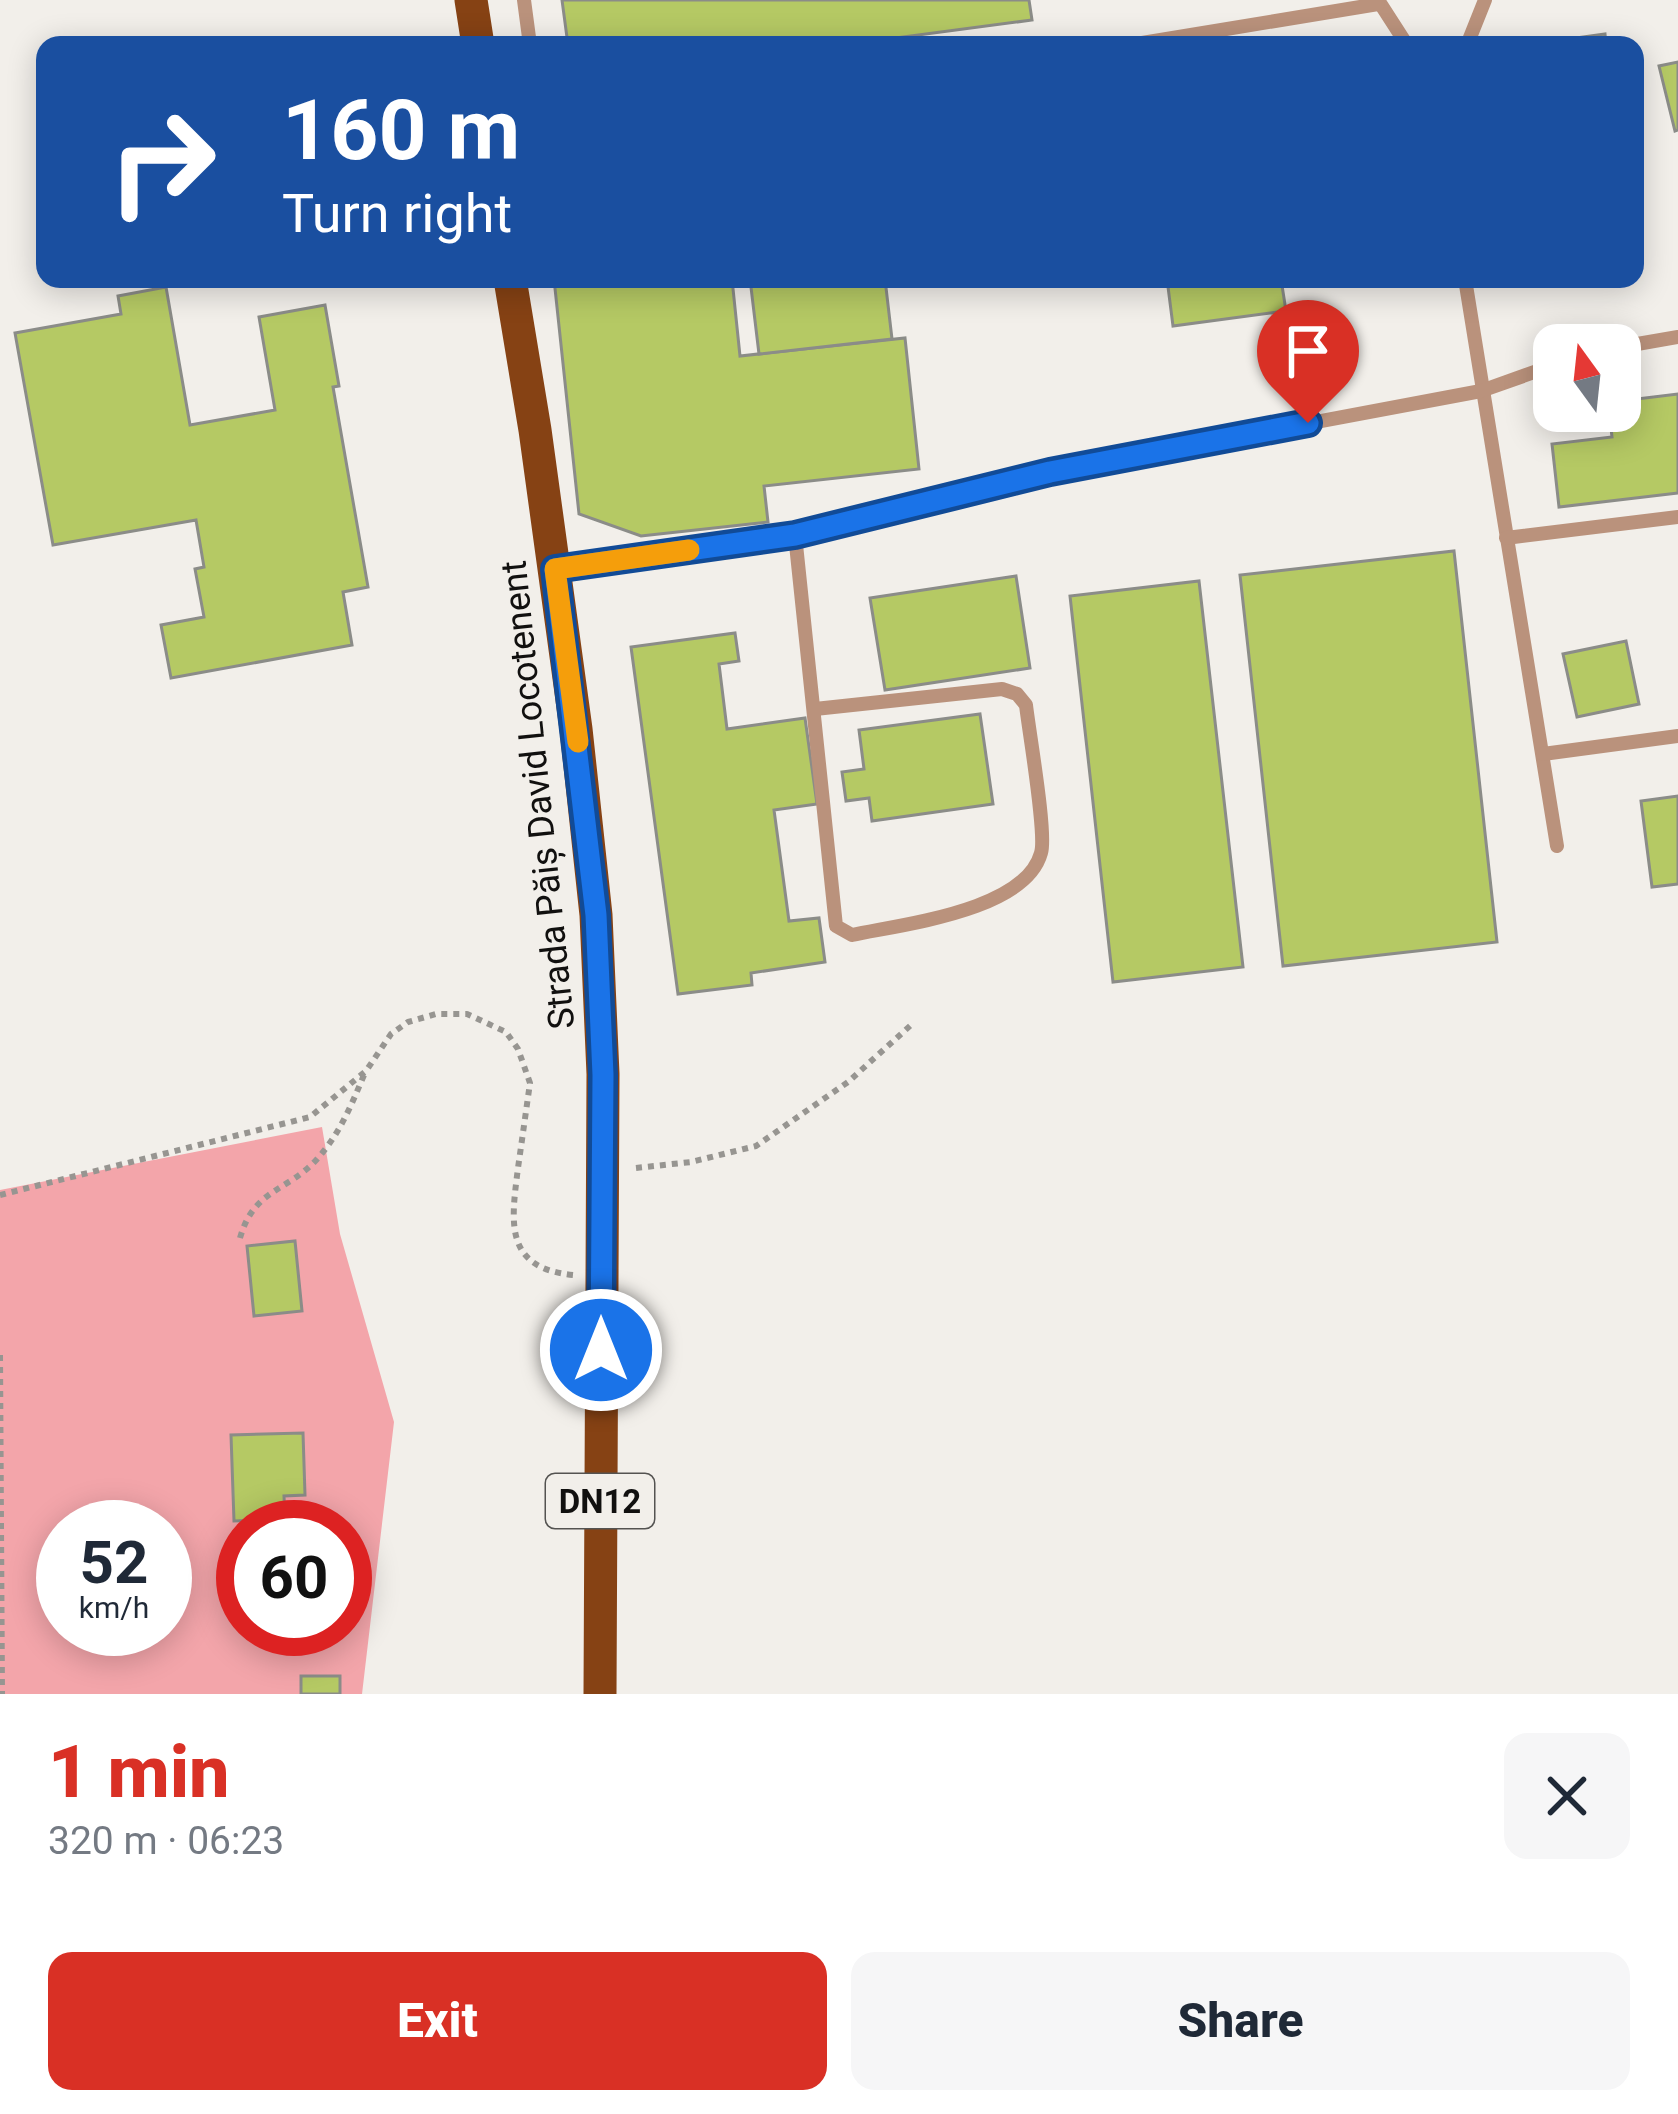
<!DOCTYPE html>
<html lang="en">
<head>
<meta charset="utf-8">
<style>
  :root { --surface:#fff; --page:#f6f6f7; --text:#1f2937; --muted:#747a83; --accent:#d93025 }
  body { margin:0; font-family:Roboto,sans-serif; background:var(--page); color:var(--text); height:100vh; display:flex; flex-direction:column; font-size:45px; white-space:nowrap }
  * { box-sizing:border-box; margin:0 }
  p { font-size:39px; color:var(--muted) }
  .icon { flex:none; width:66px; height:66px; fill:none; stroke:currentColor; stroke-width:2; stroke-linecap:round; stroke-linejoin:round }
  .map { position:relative; height:1694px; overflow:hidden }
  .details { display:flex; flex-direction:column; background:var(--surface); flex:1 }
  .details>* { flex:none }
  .hud { position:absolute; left:36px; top:36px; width:1608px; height:252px; border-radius:24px; box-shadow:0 6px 30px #0003; background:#1a4fa0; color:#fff; overflow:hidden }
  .needle { width:78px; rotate:345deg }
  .controls { position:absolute; left:1533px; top:324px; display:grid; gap:24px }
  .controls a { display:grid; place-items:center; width:108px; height:108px; border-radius:24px; background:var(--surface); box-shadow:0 6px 30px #0003; font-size:60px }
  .speed { position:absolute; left:36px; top:1500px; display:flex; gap:24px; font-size:60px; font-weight:700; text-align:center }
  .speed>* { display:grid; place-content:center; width:156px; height:156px; border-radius:50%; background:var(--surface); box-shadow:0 6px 30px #0003; line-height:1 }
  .speed small { font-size:30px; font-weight:400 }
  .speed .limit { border:18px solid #d22; background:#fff; color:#111 }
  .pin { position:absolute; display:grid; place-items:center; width:102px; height:102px; color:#fff; margin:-123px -51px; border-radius:50% 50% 50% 0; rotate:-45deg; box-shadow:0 0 12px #0007 }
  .pin .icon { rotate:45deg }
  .me { position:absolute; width:132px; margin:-66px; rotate:0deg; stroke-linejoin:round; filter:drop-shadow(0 0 9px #0008) }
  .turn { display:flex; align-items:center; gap:42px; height:252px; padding:0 48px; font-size:54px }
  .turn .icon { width:156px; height:156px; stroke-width:2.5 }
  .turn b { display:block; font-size:84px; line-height:102px }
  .round { display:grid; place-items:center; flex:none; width:126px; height:126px; border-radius:24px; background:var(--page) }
  .head { display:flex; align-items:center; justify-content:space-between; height:204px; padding:0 48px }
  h1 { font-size:72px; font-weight:800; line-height:90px; color:var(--accent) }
  .cta { display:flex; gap:24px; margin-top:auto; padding:24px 48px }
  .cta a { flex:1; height:138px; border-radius:24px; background:var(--accent); color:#fff; font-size:48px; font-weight:800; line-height:138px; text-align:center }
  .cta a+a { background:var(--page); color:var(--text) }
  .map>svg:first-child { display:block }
  .green { fill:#f3a5aa; fill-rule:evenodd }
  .building { fill:#b5c964; stroke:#8b8c88; stroke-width:3 }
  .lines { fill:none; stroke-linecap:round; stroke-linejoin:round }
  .path { stroke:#979591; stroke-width:6; stroke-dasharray:6 6; stroke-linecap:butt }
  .service { stroke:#ba927c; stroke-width:14 }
  .primary { stroke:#864214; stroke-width:33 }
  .route-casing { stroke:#114b97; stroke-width:30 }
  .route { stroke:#1a73e8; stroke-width:21 }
  .slow { stroke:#f59e0b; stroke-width:21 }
  .labels { text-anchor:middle; stroke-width:10; stroke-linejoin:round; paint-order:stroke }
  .shield { fill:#f2efea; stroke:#545351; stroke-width:3 }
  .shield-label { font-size:33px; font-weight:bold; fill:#11100f }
  .street-label { font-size:36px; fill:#11100f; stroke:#f2efea }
</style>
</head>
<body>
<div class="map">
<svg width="1678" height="1694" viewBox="0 0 1678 1694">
  <rect width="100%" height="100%" fill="#f2efea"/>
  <path class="green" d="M322,1127L340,1234L394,1422L362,1694H0V1190ZM63,1527H165V1629H63ZM243,1527H345V1629H243Z"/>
  <g class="building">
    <path d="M562,0H1029L1032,20L843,45H568Z"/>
    <path d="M1605,34L1606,45H1554V41Z"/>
    <path d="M1678,62V130L1675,131L1659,66Z"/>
    <path d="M554,279H732L740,356L905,338L919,469L764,486L768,522L641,536L579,514Z"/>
    <path d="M750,279H885L892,339L759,354Z"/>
    <path d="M1167,279H1281L1286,311L1173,326Z"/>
    <path d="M166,287L190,425L275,410L259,317L325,305L339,386L333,387L368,587L343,592L352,645L171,678L161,625L204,617L195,569L204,567L196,520L53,545L15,333L121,314L118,296Z"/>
    <path d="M1678,394V493L1559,507L1552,444L1612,437L1609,411H1620V401Z"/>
    <path d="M1454,551L1497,942L1283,966L1240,575Z"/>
    <path d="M1016,576L1030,668L885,690L870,598Z"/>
    <path d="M1199,581L1243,967L1113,982L1070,596Z"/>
    <path d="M735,633L739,661L719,664L727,729L805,718L817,804L774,810L789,921L819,918L825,962L751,973L752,985L678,994L631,647Z"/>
    <path d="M1626,641L1639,704L1577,717L1563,654Z"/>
    <path d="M980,714L993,804L872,821L869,798L846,801L842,772L864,769L859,730Z"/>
    <path d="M1678,796V884L1652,887L1641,801Z"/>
    <path d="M295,1241L302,1311L254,1316L247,1246Z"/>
    <path d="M303,1433L305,1495L284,1496L285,1519L234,1521L231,1435Z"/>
    <path d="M290,1629H317L318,1642H290Z"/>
    <rect x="301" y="1676" width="39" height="18"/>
  </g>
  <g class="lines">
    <g class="path">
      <path d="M636,1168L691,1162L756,1146L848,1082L911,1025"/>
      <path d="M0,1195L310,1117L366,1071L391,1034L408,1022L436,1014H467L506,1032L518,1049L530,1083C526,1111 522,1140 518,1168C511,1223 504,1268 573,1275"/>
      <path d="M240,1238C254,1188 288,1192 318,1158C340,1133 351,1106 364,1075"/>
      <path d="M0,1355L2,1694"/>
    </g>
    <g class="service">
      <path d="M524,0L530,45"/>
      <path d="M1378,0L1407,45"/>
      <path d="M1130,45L1378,4"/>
      <path d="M1467,45L1485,0"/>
      <path d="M1465,279L1557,846"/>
      <path d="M1620,347L1678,337"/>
      <path d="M795,535L836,926L852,935C903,924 1025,911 1041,853C1047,834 1029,732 1026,705L1017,694L1002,689L815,709"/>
      <path d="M1506,538L1678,517"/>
      <path d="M555,569L795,535L1050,472L1481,391L1554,365"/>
      <path d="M1543,754L1678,736"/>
    </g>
    <g class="primary">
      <path d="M471,0L478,45"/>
      <path d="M510,279L535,430L576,729L596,915L603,1074L600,1694"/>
    </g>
  </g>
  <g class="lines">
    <g class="route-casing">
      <path id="route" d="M601,1350L603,1075L596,915L555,569L795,535L1050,472L1308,423"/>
    </g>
    <use href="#route" class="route"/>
    <path class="slow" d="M578,742L555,569L689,550"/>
  </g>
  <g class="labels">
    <rect class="shield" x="546" y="1474" width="108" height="54" rx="9"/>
    <g class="shield-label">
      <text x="600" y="1513">DN12</text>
    </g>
    <g class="street-label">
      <text transform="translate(537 795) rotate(-96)" y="13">Strada Păiș David Locotenent</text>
    </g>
  </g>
</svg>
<div class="controls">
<a><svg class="needle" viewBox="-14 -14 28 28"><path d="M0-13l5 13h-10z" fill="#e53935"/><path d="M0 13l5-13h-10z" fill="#747a83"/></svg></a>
</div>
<div class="speed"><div>52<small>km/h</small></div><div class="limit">60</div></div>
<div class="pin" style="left:1308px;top:423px;background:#d93025"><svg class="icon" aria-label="arrive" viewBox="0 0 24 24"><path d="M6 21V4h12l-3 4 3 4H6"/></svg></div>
<svg class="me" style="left:601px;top:1350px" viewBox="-20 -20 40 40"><circle r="17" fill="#1a73e8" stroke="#fff" stroke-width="3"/><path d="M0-11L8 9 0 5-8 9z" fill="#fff"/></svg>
<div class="hud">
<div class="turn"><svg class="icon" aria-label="right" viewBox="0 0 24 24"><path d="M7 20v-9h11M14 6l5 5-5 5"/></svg><div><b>160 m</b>Turn right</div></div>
</div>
</div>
<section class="details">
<div class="head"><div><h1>1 min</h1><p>320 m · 06:23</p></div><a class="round"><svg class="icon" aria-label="close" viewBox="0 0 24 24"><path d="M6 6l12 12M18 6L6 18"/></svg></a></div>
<div class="cta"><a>Exit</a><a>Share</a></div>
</section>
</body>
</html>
